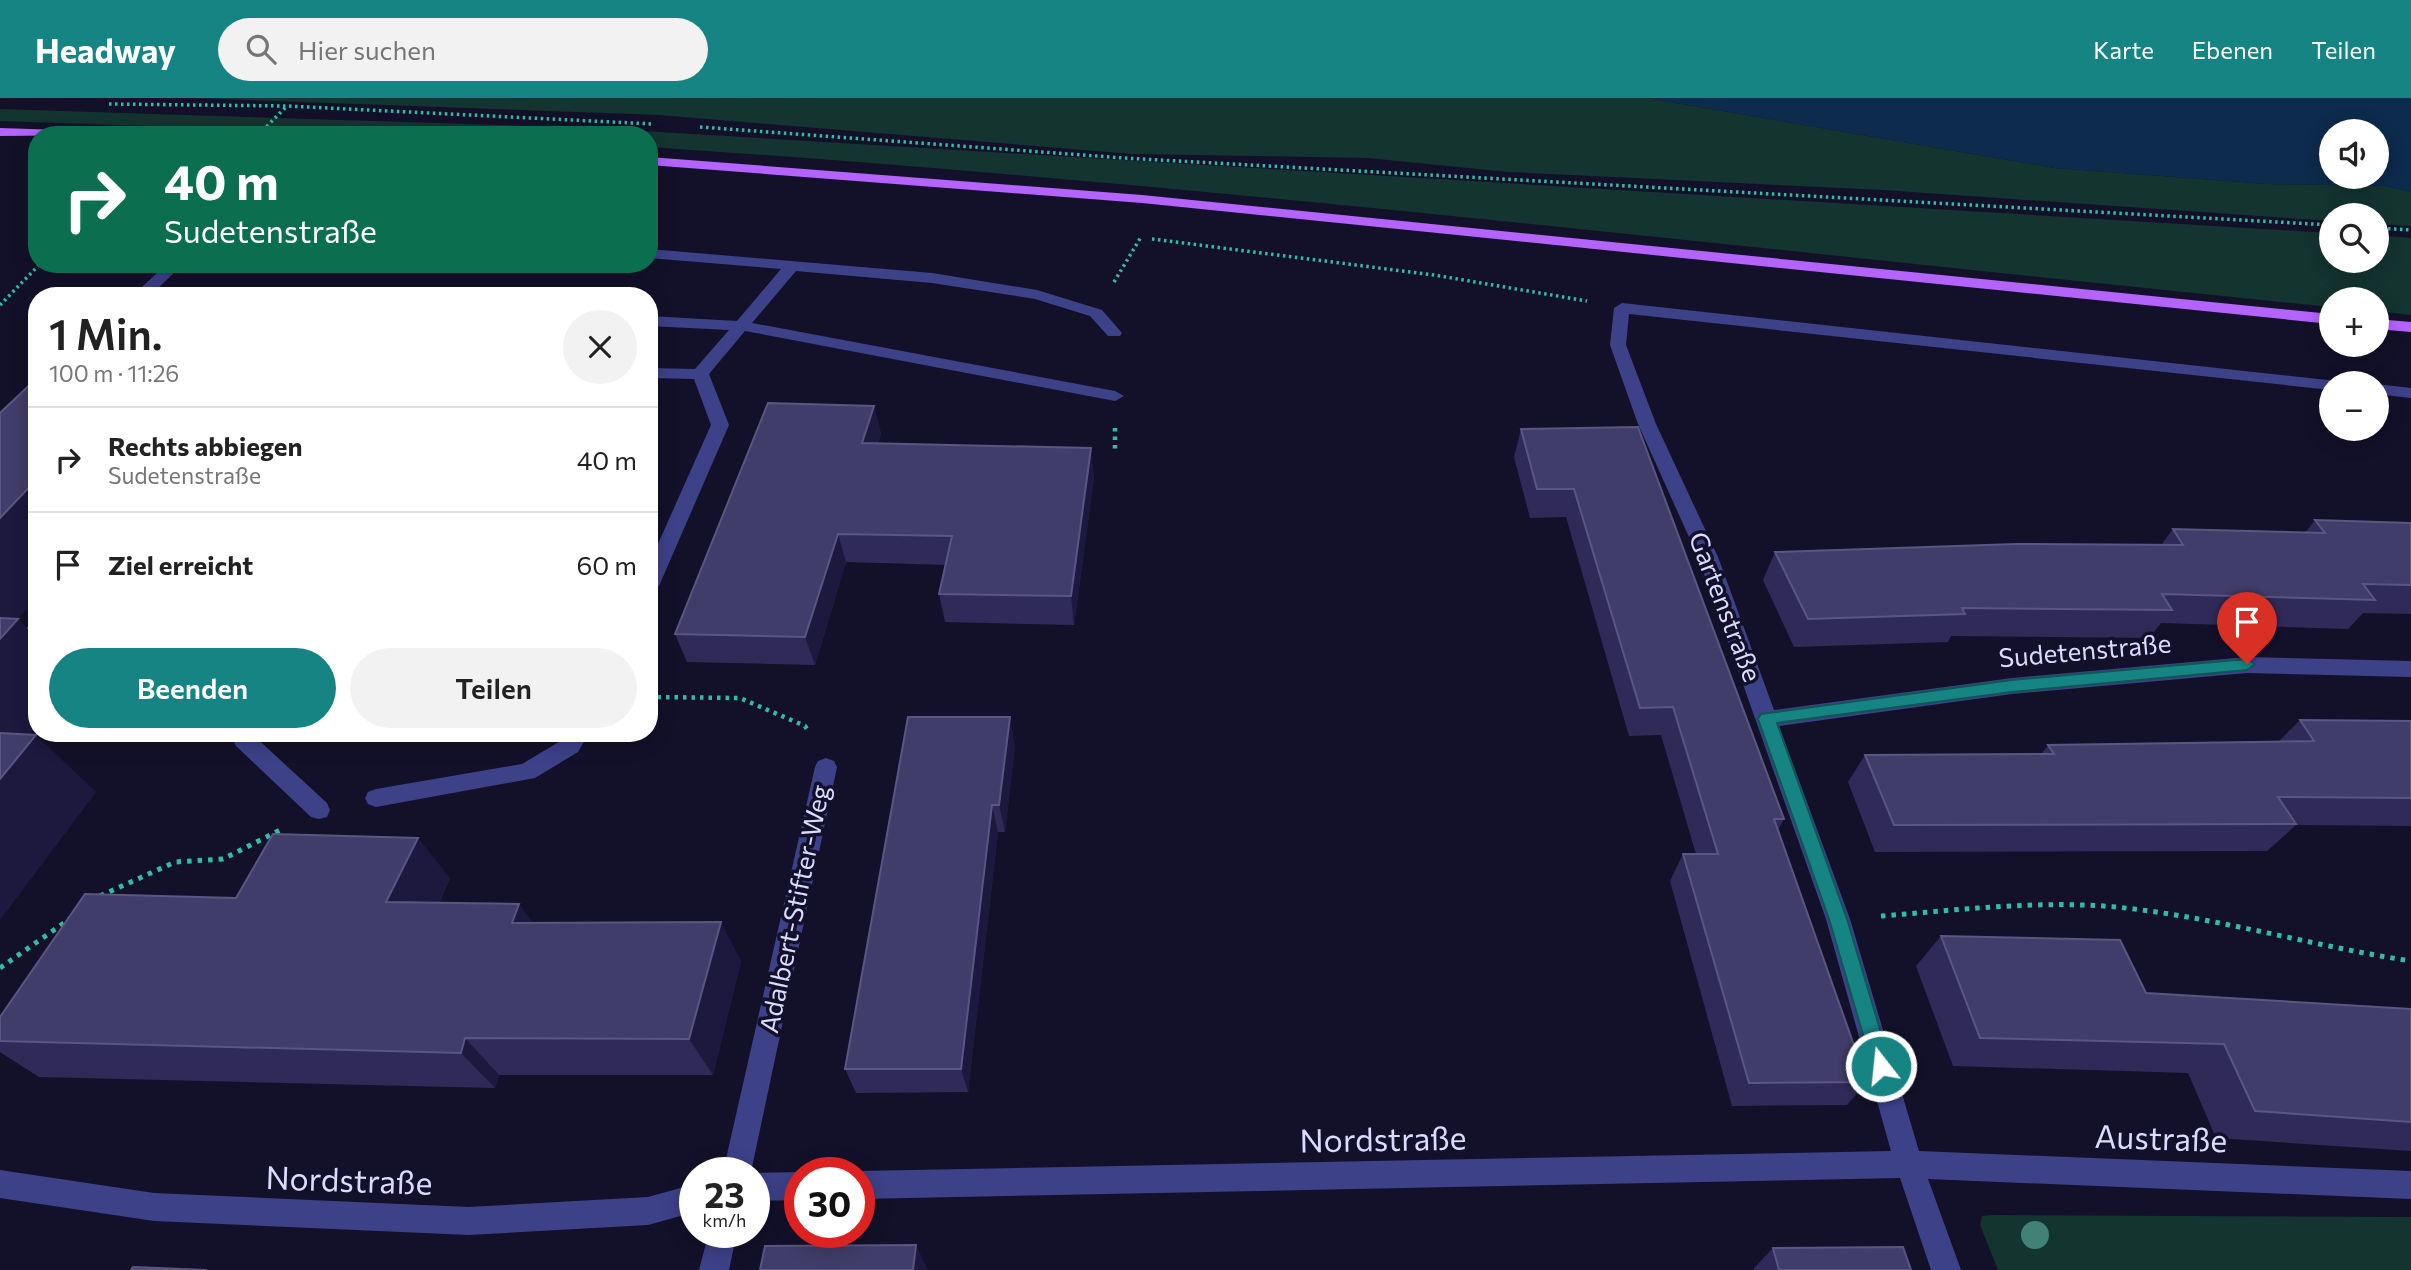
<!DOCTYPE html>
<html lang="de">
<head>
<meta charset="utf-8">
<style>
  :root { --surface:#fff; --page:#f2f2f2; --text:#222; --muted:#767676; --line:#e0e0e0; --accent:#178484 }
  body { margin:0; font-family:Commissioner,sans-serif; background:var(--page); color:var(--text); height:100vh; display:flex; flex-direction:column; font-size:26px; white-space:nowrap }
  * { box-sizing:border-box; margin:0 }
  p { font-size:23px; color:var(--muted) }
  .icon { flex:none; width:38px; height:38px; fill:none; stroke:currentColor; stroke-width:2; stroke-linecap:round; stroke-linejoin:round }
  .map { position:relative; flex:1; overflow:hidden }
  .details { position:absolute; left:28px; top:189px; width:630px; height:455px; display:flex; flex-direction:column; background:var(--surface); border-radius:28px; box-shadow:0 4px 18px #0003 }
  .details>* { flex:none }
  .guide { position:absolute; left:28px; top:28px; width:630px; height:147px; border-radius:28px; box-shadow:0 4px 18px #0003; background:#0b6e4f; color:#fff; overflow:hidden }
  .buttons { position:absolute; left:2319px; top:21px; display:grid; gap:14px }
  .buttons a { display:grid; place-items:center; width:70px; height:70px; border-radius:50%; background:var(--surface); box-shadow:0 4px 18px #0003; font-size:35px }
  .speed { position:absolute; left:679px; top:1059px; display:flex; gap:14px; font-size:35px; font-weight:700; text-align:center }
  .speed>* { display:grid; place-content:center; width:91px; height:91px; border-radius:50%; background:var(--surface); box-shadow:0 4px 18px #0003; line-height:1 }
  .speed small { font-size:18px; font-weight:400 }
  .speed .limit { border:10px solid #d22; background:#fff; color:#111 }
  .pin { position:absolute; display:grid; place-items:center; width:60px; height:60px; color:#fff; margin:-72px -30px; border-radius:50% 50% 50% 0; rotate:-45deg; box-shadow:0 0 7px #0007 }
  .pin .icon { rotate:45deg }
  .me { position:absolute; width:77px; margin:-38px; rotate:344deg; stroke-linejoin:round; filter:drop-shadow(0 0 5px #0008) }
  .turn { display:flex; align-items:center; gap:24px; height:147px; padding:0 21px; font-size:32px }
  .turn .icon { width:91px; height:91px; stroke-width:2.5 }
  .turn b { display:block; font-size:49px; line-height:60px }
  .round { display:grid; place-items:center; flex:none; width:74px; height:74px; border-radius:37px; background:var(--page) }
  .headline { display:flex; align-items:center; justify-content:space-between; height:119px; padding:0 21px }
  h1 { font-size:42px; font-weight:600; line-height:52px }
  .action { display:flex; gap:14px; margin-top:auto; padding:14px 21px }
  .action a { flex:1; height:80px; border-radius:42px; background:var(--accent); color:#fff; font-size:28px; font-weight:600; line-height:80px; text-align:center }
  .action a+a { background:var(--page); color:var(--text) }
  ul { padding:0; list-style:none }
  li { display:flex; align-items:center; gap:21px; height:105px; padding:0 21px; border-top:2px solid var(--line) }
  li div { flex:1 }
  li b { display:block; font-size:26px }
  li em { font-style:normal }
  header { display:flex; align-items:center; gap:42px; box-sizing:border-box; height:98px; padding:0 35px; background:var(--accent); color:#fff }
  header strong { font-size:33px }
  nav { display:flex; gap:38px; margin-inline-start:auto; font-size:24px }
  .search { width:490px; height:63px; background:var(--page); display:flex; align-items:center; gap:18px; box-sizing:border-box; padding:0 24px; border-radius:38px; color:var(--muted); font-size:26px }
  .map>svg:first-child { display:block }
  .green { fill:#143430 }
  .water { fill:#0d2b4c; fill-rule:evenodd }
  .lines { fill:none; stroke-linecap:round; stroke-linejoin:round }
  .path-far2 { stroke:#32bba5; stroke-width:3.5; stroke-dasharray:2.5 3.5; stroke-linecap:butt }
  .path-far1 { stroke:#32bba5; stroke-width:4.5; stroke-dasharray:3.5 5; stroke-linecap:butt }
  .path { stroke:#32bba5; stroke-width:5; stroke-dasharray:4.5 6; stroke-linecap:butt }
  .minor { fill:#3d4188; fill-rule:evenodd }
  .major { fill:#b463fd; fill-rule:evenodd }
  .tree { fill:#408276 }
  .wall { fill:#2f2a58 }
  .shaded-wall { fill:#1c183e }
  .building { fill:#413d6a; stroke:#5a5681; stroke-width:2 }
  .route { fill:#178484; stroke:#0f5656; stroke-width:2 }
  .labels { text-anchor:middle; stroke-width:7; stroke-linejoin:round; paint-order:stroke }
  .street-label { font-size:26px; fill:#dbdaff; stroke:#13112a }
  .near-street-label { font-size:32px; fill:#dbdaff; stroke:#13112a }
</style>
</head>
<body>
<header>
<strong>Headway</strong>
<div class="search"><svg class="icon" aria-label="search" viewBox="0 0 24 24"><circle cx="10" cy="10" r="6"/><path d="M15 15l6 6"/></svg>Hier suchen</div>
<nav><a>Karte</a><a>Ebenen</a><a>Teilen</a></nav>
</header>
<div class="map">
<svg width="2411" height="1172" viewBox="0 0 2411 1172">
  <rect width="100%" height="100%" fill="#13112a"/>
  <g class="green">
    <path d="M192,0H1647L2055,70L2268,86L2386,88L2411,94V128L2377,126L2376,117H2331V123L1883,92L1508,74L1368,60L1132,56L659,17Z"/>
    <path d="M0,11L593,30L2331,135V163H2376L2377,137L2411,140V217L2377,213L2376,201H2331V209C1771,153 1211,86 649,49V37H422L0,23Z"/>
    <path d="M1992,1117L2411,1119V1172H1998L1980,1127L1982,1118Z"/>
  </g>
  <path class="water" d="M1647,0H2411V94L2386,88L2268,86L2055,70ZM2331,33H2376V79H2331Z"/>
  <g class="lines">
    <g class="path-far2">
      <path d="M109,6L287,8L653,26"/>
      <path d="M700,29L1124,60L2331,127"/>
      <path d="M258,37L287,8"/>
      <path d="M2376,130L2411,132"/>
      <path d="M1152,141L1434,177L1587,203"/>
      <path d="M1114,184L1141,139"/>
      <path d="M0,207L40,166"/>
    </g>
    <g class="path-far1">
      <path d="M1115,330V352"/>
      <path d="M25,532H37"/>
      <path d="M649,599L740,600L805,628L808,633"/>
    </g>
    <g class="path">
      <path d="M100,798L175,764L223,761L280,732"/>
      <path d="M1881,818C1959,812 2038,802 2116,809C2216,819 2312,848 2411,863"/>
      <path d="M0,870L71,820"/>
    </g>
    <g class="minor">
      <path d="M649,151L932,175L1037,192L1102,212L1122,235L1120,238H1108L1090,218L1035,201L932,185L796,173L752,225L1115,293L1124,298L1115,303L745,233L709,276L729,327L659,488L649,495V466L711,327L694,281L649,280V270L695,271L729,232L649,228V218L737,223L781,171L649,160Z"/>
      <path d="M167,166H183L150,198H132Z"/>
      <path d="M1622,205L2337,283L2331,285V292L1629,216L1626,247L1656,326L1718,459L1774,612L2012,580L2247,559L2411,563V579L2247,575L2012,596L1779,628L1850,821L1919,1053L2411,1073V1101L1928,1081L1961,1172H1931L1900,1080L859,1101V1074H855L859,1073L1891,1053L1826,821L1698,459L1638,326L1610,247L1614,210Z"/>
      <path d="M2376,286L2411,290V300L2376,296Z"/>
      <path d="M566,635H589L578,654L535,680L376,709L368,706L365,700L368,694L376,691L522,666L562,642Z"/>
      <path d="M236,636H252L327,705L330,712L327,719L319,721L311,719L236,648L233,642Z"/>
      <path d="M826,660L834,663L837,669L751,1074H723L815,669L818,663Z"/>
      <path d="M0,1072L154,1095L469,1109L648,1099L695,1086V1114L648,1127L469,1137L154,1123L0,1100Z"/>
      <path d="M800,1074V1102L754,1103V1075Z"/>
      <path d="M709,1134H737L729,1172H699Z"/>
    </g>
    <g class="major">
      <path d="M0,30L90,33L97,37L0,38Z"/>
      <path d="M649,59L1142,97L2331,216V226L1142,105L649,67Z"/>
      <path d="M2376,221L2411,224V234L2376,231Z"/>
    </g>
  </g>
  <circle class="tree" cx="2035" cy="1137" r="14"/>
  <g class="wall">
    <path d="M874,308L881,336L878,346L1094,379L1074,527L945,524L939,496L946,467L846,464L815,567L687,564L675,536Z"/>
    <path d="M1638,329L1784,721L1778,732L1867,984L1847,1007L1732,1008L1670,783L1683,756H1696L1661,637L1629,638L1566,419L1530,420L1514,359L1521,331Z"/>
    <path d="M2315,422L2411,425V516L2363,515L2348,531L2161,525L2149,540L1951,538L1948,544L1794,549L1763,482L1775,454L2161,447L2173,431L2305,435Z"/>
    <path d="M2300,622L2411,623V728L2296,727L2267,753L1875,754L1848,684L1865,657L2041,656L2048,647L2279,643Z"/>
    <path d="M1015,647L1005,734H998L968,994L856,995L845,971Z"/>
    <path d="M450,780L439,805L533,825L741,863L713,977H499L495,990L39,979L0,954V919Z"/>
    <path d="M1941,838L2146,895L2411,911V1053L2216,1040L2188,975L1953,968L1916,868Z"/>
    <path d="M1773,1150L1911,1172H1754V1170Z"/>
  </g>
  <g class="shaded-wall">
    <path d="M649,281L656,297L649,310Z"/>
    <path d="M874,308L881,336L870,374L862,345Z"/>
    <path d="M1091,350L1094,379L1074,527L1071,498Z"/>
    <path d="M37,381V499L11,529L18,521L37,540V627L0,672V420Z"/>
    <path d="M838,436L846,464L815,567L805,539Z"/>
    <path d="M1010,619L1015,647L1005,734L999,707Z"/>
    <path d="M36,637L96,694L0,822V681Z"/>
    <path d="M992,707L998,734L968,994L961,971Z"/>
    <path d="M418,740L450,780L421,843L386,804Z"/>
    <path d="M519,806L548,845L512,825Z"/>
    <path d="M721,824L741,863L713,977L689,941Z"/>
    <path d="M465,940L499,977L495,990L461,955Z"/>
    <path d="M916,1147L928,1172H913Z"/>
  </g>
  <g class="building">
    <path d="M37,280V381L0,420V315Z"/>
    <path d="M768,305L874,308L862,345L1091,350L1071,498L939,496L952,438L838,436L805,539L675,536Z"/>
    <path d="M1638,329L1784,721H1774L1867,984L1749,985L1683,756H1718L1673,609L1640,610L1574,391H1537L1521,331Z"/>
    <path d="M2315,422L2411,425V487L2363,486L2375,502L2162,496L2172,512L1962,510L1965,516L1808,521L1775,454L2016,446L2183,447L2173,431L2325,435Z"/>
    <path d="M0,520L18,521L0,541Z"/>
    <path d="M908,619H1010L999,707H992L961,971H845Z"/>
    <path d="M2300,622L2411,623V700L2278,699L2296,726L1894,727L1865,657L2054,656L2048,647L2314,643Z"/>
    <path d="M0,635L36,637L0,681Z"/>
    <path d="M273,736L418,740L386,804L519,806L512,825L721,824L689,941L465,940L461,955L0,943V919L85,796L236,800Z"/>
    <path d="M1941,838L2120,842L2146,895L2411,911V1024L2255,1013L2224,946L1980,940Z"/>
    <path d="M916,1147L913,1172H760L765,1148Z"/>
    <path d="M1903,1149L1911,1172H1779L1773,1150Z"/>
    <path d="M133,1169L207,1172H131Z"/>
  </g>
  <path class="route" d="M2247,561L2255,566L2247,572L2012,594L1777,625L1847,821L1891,968L1888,974L1881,977L1874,974L1829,821L1758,621L1761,616L2012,582Z"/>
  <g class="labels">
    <g class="street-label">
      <text transform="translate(1725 509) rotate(69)" y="9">Gartenstraße</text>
      <text transform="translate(2085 553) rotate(-5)" y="9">Sudetenstraße</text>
      <text transform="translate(795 811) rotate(-78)" y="9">Adalbert-Stifter-Weg</text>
    </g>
    <g class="near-street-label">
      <text transform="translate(2161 1041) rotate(2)" y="11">Austraße</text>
      <text transform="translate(1383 1042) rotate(-1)" y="11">Nordstraße</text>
      <text transform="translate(349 1083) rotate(2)" y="11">Nordstraße</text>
    </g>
  </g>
</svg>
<div class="buttons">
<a><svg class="icon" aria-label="sound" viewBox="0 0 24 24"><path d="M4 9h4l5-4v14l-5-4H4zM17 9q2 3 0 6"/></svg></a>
<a><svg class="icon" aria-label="search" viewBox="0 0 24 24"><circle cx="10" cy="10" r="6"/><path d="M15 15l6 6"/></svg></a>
<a>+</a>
<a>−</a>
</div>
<div class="speed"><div>23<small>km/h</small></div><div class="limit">30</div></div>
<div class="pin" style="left:2247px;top:566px;background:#d93025"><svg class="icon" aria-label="arrive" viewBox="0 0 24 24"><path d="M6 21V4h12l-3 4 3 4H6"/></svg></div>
<svg class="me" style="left:1881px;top:968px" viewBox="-20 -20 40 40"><circle r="17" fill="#178484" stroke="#fff" stroke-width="3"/><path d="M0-11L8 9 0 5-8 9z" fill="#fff"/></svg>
<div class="guide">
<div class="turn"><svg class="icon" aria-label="right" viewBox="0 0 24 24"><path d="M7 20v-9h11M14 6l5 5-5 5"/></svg><div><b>40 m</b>Sudetenstraße</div></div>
</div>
<section class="details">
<div class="headline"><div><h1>1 Min.</h1><p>100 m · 11:26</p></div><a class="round"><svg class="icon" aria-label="close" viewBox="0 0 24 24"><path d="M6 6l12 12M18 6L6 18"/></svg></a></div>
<ul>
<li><svg class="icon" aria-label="right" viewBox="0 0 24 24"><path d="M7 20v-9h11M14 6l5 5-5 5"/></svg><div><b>Rechts abbiegen</b><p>Sudetenstraße</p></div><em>40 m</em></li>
<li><svg class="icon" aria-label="arrive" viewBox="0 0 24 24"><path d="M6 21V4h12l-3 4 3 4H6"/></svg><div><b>Ziel erreicht</b></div><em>60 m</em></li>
</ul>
<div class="action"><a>Beenden</a><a>Teilen</a></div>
</section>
</div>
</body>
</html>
